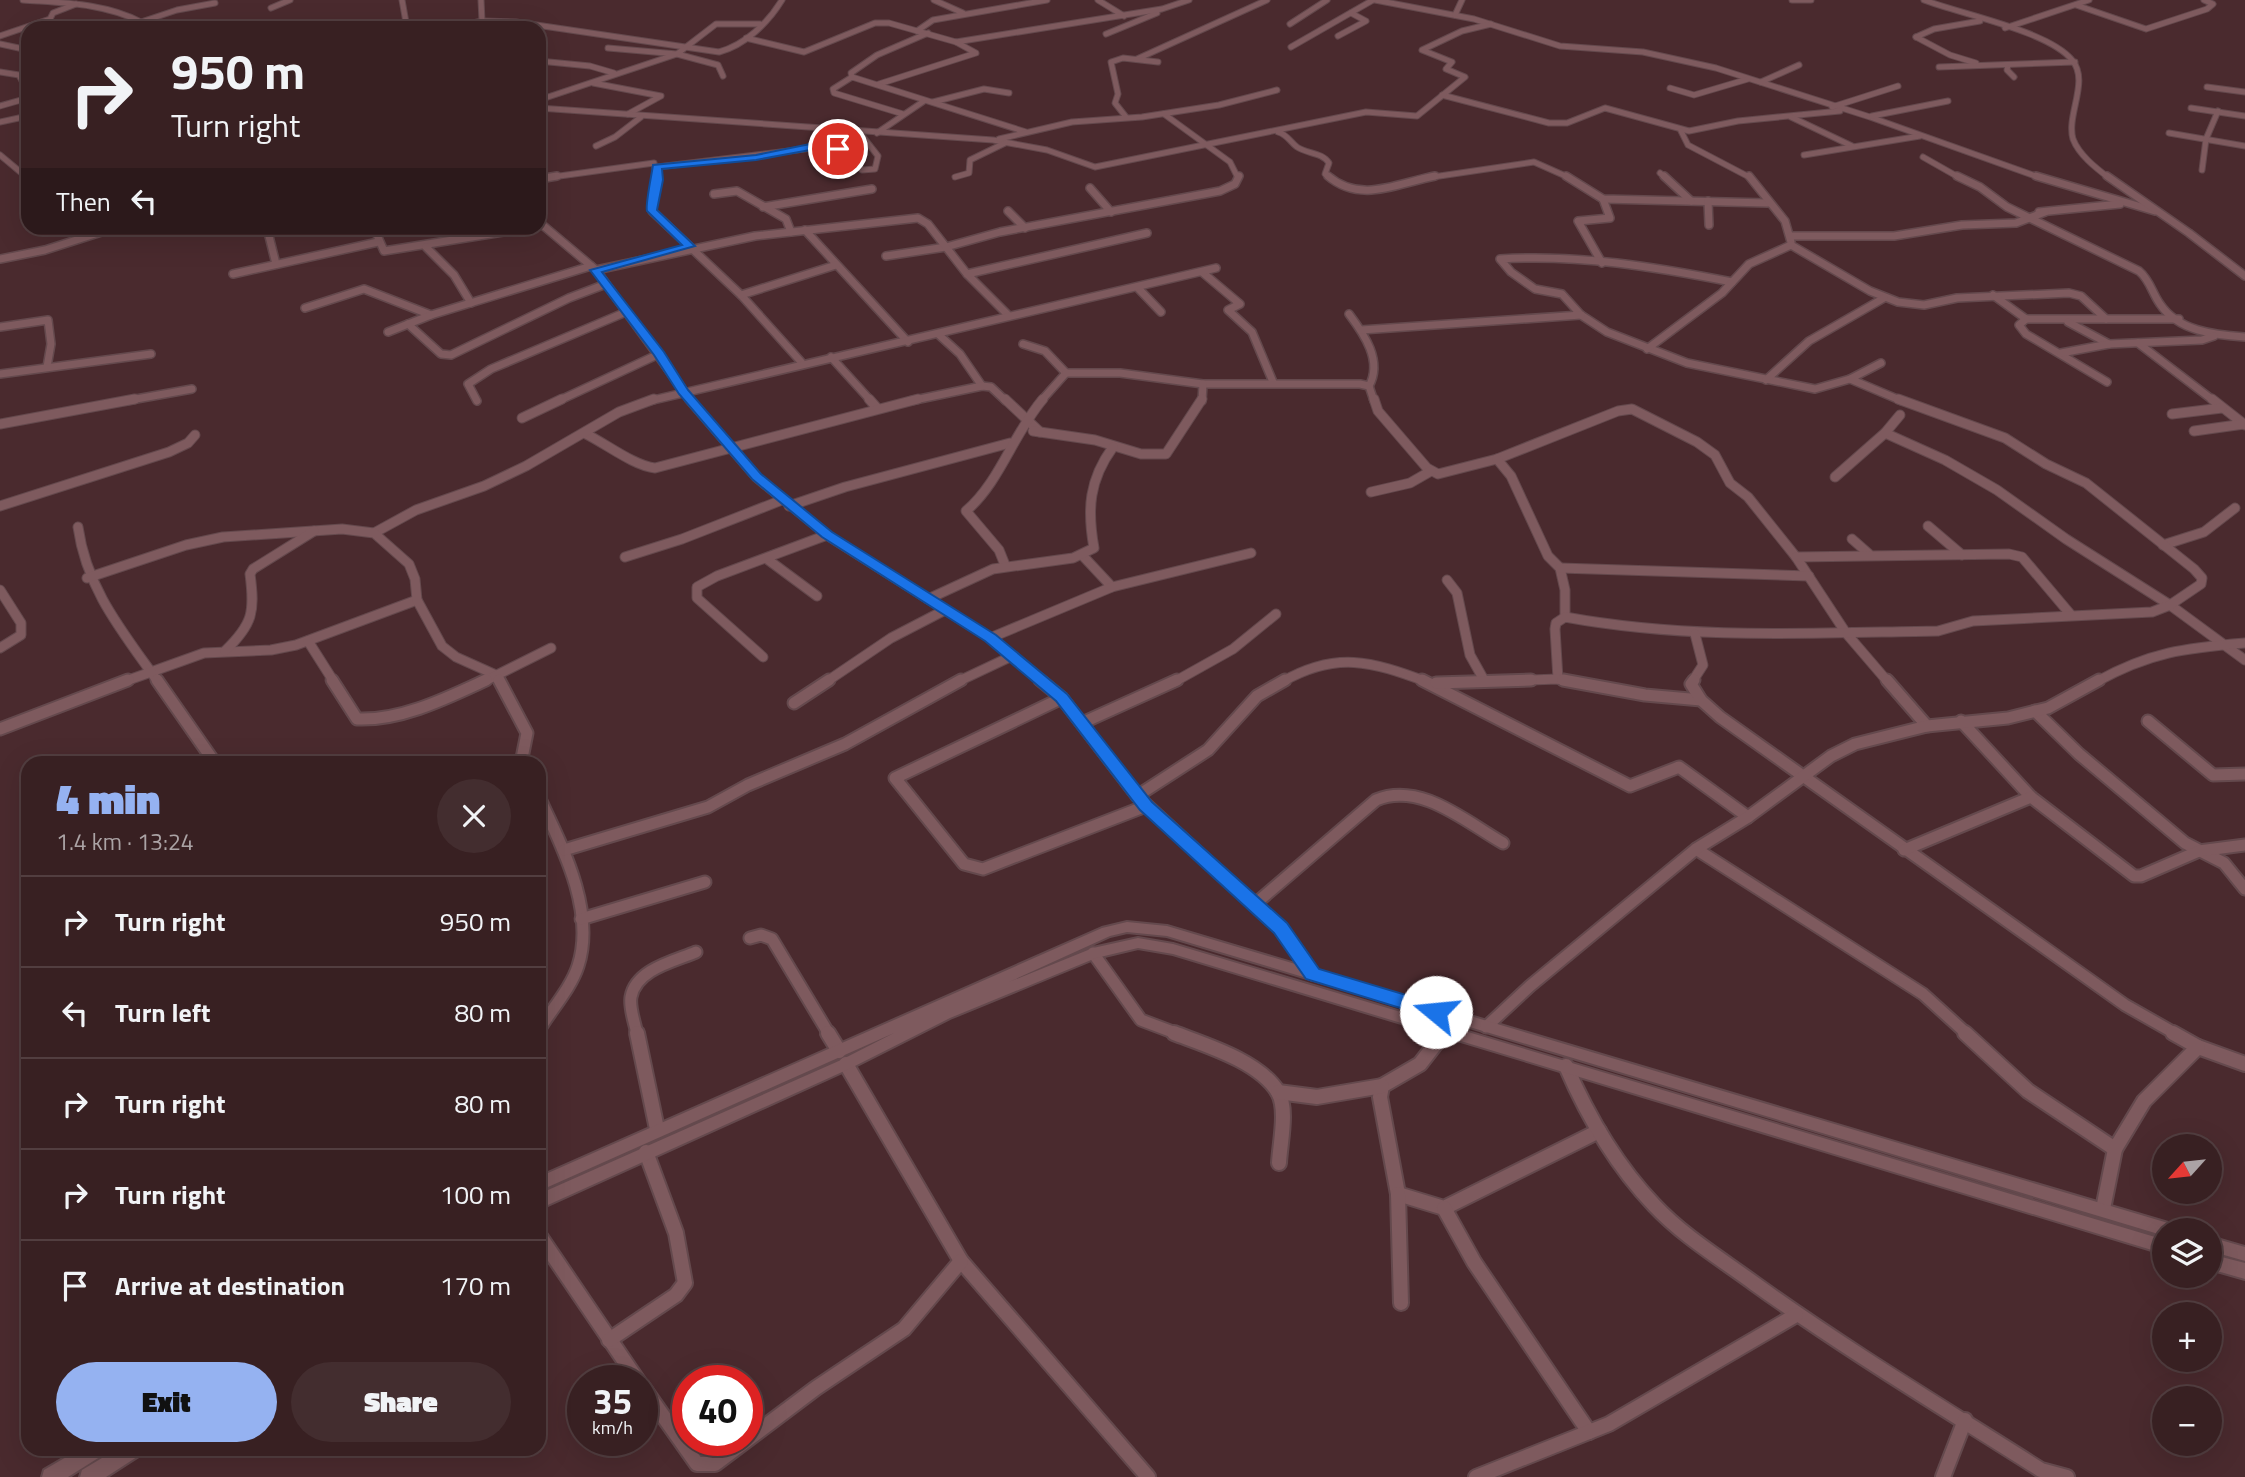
<!DOCTYPE html>
<html lang="en">
<head>
<meta charset="utf-8">
<style>
  :root { --surface:#382022; --page:#432d2f; --text:#f1f3f6; --muted:#aba3a5; --line:#523e40; --accent:#95b2f1 }
  body { margin:0; font-family:"Titillium Web",sans-serif; background:var(--page); color:var(--text); height:100vh; display:flex; flex-direction:column; font-size:26px; white-space:nowrap }
  * { box-sizing:border-box; margin:0 }
  p { font-size:23px; color:var(--muted) }
  .icon { flex:none; width:38px; height:38px; fill:none; stroke:currentColor; stroke-width:2; stroke-linecap:round; stroke-linejoin:round }
  .map { position:relative; flex:1; overflow:hidden }
  .panel { position:absolute; left:21px; top:756px; width:525px; height:700px; display:flex; flex-direction:column; background:var(--surface); border-radius:21px; box-shadow:0 7px 28px #0002,0 0 0 2px var(--line) }
  .panel>* { flex:none }
  .top-card { position:absolute; left:21px; top:21px; width:525px; height:214px; border-radius:21px; box-shadow:0 7px 28px #0002,0 0 0 2px var(--line); background:#382022; color:var(--text); overflow:hidden }
  .needle { width:46px; rotate:243deg }
  .buttons { position:absolute; left:2152px; top:1134px; display:grid; gap:14px }
  .buttons a { display:grid; place-items:center; width:70px; height:70px; border-radius:50%; background:var(--surface); box-shadow:0 7px 28px #0002,0 0 0 2px var(--line); font-size:35px }
  .speed { position:absolute; left:567px; top:1365px; display:flex; gap:14px; font-size:35px; font-weight:700; text-align:center }
  .speed>* { display:grid; place-content:center; width:91px; height:91px; border-radius:50%; background:var(--surface); box-shadow:0 7px 28px #0002,0 0 0 2px var(--line); line-height:1 }
  .speed small { font-size:18px; font-weight:400 }
  .speed .limit { border:10px solid #d22; background:#fff; color:#111 }
  .pin { position:absolute; display:grid; place-items:center; width:60px; height:60px; color:#fff; margin:-30px; border:4px solid #fff; border-radius:50%; box-shadow:0 2px 7px #0007 }
  .me { position:absolute; width:77px; margin:-38px; rotate:287deg; stroke-linejoin:round; filter:drop-shadow(0 0 5px #0008) }
  .turn { display:flex; align-items:center; gap:24px; height:147px; padding:0 35px; font-size:32px }
  .turn .icon { width:91px; height:91px; stroke-width:2.5 }
  .turn b { display:block; font-size:49px; line-height:60px }
  .then { display:flex; align-items:center; height:66px; padding:0 35px; background:#0003; gap:14px; font-size:26px }
  .round { display:grid; place-items:center; flex:none; width:74px; height:74px; border-radius:37px; background:var(--page) }
  .head { display:flex; align-items:center; justify-content:space-between; height:119px; padding:0 35px }
  h1 { font-size:42px; font-weight:800; line-height:52px; color:var(--accent) }
  .button { display:flex; gap:14px; margin-top:auto; padding:14px 35px }
  .button a { flex:1; height:80px; border-radius:42px; background:var(--accent); color:#111; font-size:28px; font-weight:800; line-height:80px; text-align:center }
  .button a+a { background:var(--page); color:var(--text) }
  ul { padding:0; list-style:none }
  li { display:flex; align-items:center; gap:21px; height:91px; padding:0 35px; border-top:2px solid var(--line) }
  li div { flex:1 }
  li b { display:block; font-size:26px }
  li em { font-style:normal }
  .map>svg:first-child { display:block }
  .lines { fill:none; stroke-linecap:round; stroke-linejoin:round }
  .minor-far4-casing { stroke:#64494d; stroke-width:7 }
  .minor-far3-casing { stroke:#64494d; stroke-width:10 }
  .minor-far2-casing { stroke:#64494d; stroke-width:11 }
  .minor-far1-casing { stroke:#64494d; stroke-width:15 }
  .minor-casing { stroke:#64494d; stroke-width:18 }
  .tertiary-casing { stroke:#64494d; stroke-width:4 }
  .minor-far4 { stroke:#7e5a5e; stroke-width:5 }
  .minor-far3 { stroke:#7e5a5e; stroke-width:7 }
  .minor-far2 { stroke:#7e5a5e; stroke-width:9 }
  .minor-far1 { stroke:#7e5a5e; stroke-width:11 }
  .minor { stroke:#7e5a5e; stroke-width:14 }
  .tertiary { fill:#7e5a5e; fill-rule:evenodd }
  .route { fill:#1a73e8; stroke:#114b97; stroke-width:2 }
</style>
</head>
<body>
<div class="map">
<svg width="2245" height="1477" viewBox="0 0 2245 1477">
  <rect width="100%" height="100%" fill="#4a2a2e"/>
  <g class="lines">
    <g class="minor-far4-casing">
      <g id="minor-far4">
        <path d="M23,0C64,3 104,3 141,22L142,28"/>
        <path d="M402,0L407,28"/>
        <path d="M481,0L482,21"/>
        <path d="M934,0L963,13"/>
        <path d="M1098,0L1124,16"/>
        <path d="M1375,0L1474,19L1560,46L1643,52L1716,68L1870,117L2041,178"/>
        <path d="M1792,0H1811"/>
        <path d="M1924,0C1960,14 2049,31 2072,60C2090,81 2066,115 2073,139C2079,155 2096,168 2109,178"/>
        <path d="M2076,5L2146,29L2207,9L2213,4L2204,0"/>
        <path d="M271,8L290,0"/>
        <path d="M1455,15L1462,0"/>
        <path d="M141,22L177,10L215,3"/>
        <path d="M1290,24L1327,0"/>
        <path d="M450,28L482,21L516,22L719,52C745,45 768,23 782,0"/>
        <path d="M2005,28L2089,0"/>
        <path d="M917,31L933,20L1047,0"/>
        <path d="M1106,34L1157,13"/>
        <path d="M0,36L50,19L53,13L76,4"/>
        <path d="M1338,36L1366,21L1351,13"/>
        <path d="M1916,37L1950,55L1976,63"/>
        <path d="M1916,37L1934,29L1980,21"/>
        <path d="M746,38L804,52L875,23H889L956,42L1162,9L1189,0"/>
        <path d="M0,44L28,50"/>
        <path d="M1291,47L1373,0"/>
        <path d="M608,48L677,54L718,65L723,76"/>
        <path d="M1137,59L1267,0"/>
        <path d="M539,61L590,66L614,73"/>
        <path d="M2008,65L2007,70L2014,77"/>
        <path d="M1939,67L2075,62"/>
        <path d="M0,72L19,75L28,92"/>
        <path d="M852,77L851,73L877,55L928,33"/>
        <path d="M1761,82L1799,65"/>
        <path d="M593,83L661,96L628,114"/>
        <path d="M879,84L976,53L956,42"/>
        <path d="M2207,87L2245,92"/>
        <path d="M1670,88L1694,95L1748,79"/>
        <path d="M1442,95L1549,123H1567L1605,108L1689,131L1738,121L1840,111"/>
        <path d="M539,100L677,54L716,24H760"/>
        <path d="M933,102L984,89L1009,93"/>
        <path d="M0,106L28,98"/>
        <path d="M1832,107L1898,86"/>
        <path d="M539,108L993,140L1047,150L1095,167L1366,112L1417,116L1465,77L1446,69L1452,62L1422,50L1462,31L1491,24"/>
        <path d="M2191,108L2245,116"/>
        <path d="M903,114L834,93L833,89L852,77L1026,132"/>
        <path d="M1164,114L1230,162L1238,178"/>
        <path d="M1872,116L1948,101"/>
        <path d="M1126,117L1115,103L1118,94L1111,62L1123,58L1158,62"/>
        <path d="M1791,117L1852,146"/>
        <path d="M0,122L28,116"/>
        <path d="M1681,131L1688,145L1751,178"/>
        <path d="M1278,132C1288,135 1289,141 1297,147C1307,154 1322,152 1329,163L1325,174L1330,178"/>
        <path d="M877,133L924,101"/>
        <path d="M2169,133L2245,146"/>
        <path d="M999,139L1072,122L1142,117L1219,105L1277,90"/>
        <path d="M596,146L615,137L641,117"/>
        <path d="M0,155L24,175"/>
        <path d="M1804,155L1920,136"/>
        <path d="M1923,157L1960,178"/>
        <path d="M657,167L829,146L848,155L862,170L875,169L878,156L860,133"/>
        <path d="M2202,170L2206,139L2218,111"/>
        <path d="M1660,173L1666,178"/>
        <path d="M955,177L969,173L970,160L1005,143"/>
        <path d="M545,178L654,163L657,178"/>
        <path d="M1426,178L1534,162L1570,178"/>
      </g>
    </g>
    <g class="minor-far3-casing">
      <g id="minor-far3">
        <path d="M657,176L652,211L741,295L803,364"/>
        <path d="M1328,176C1361,204 1398,183 1435,176"/>
        <path d="M1566,176L1603,199L1768,203"/>
        <path d="M1664,176L1691,201"/>
        <path d="M1749,176L1785,221L1791,242"/>
        <path d="M1957,176L1980,187L2007,207L2139,271C2150,280 2152,293 2160,304C2178,331 2214,335 2245,337"/>
        <path d="M2036,176L2155,211"/>
        <path d="M2107,176L2189,233L2245,276"/>
        <path d="M539,179L557,176"/>
        <path d="M1090,188L1111,212"/>
        <path d="M714,194L737,191L786,219L791,232"/>
        <path d="M1708,201L1709,225"/>
        <path d="M763,207L872,189"/>
        <path d="M1008,211L1025,228"/>
        <path d="M2039,212L2120,204"/>
        <path d="M539,222L596,270L691,401"/>
        <path d="M267,228L276,264"/>
        <path d="M374,228L384,251L528,228"/>
        <path d="M805,230L908,342"/>
        <path d="M1791,236H1894L1962,225L2016,223L2045,212"/>
        <path d="M1791,245L1870,291L1898,302L1924,305L1957,298L2069,293L2081,296L2106,319"/>
        <path d="M426,247L454,275L471,303"/>
        <path d="M886,256L946,247L1000,232L1220,191L1235,184L1239,176"/>
        <path d="M0,259L45,250L114,228"/>
        <path d="M1602,263L1578,221L1610,218L1603,199"/>
        <path d="M596,270L755,236L918,218L928,224L967,274L1009,316"/>
        <path d="M1202,272L1240,304L1228,310L1252,332L1273,382"/>
        <path d="M233,274L378,242"/>
        <path d="M967,274L1147,233"/>
        <path d="M1732,282C1656,267 1578,254 1500,259L1511,272L1535,289L1562,294L1581,315L1607,332L1687,363L1815,389L1850,379"/>
        <path d="M1137,287L1161,312"/>
        <path d="M741,295L836,265"/>
        <path d="M1993,295L2026,319H2179"/>
        <path d="M305,308L364,289L431,315"/>
        <path d="M1349,314C1364,334 1383,361 1369,386"/>
        <path d="M2026,319L2019,325L2026,334L2107,382"/>
        <path d="M2068,322L2109,344"/>
        <path d="M408,324L441,354L451,355L569,298L606,284"/>
        <path d="M0,327L48,320L51,344L47,367"/>
        <path d="M1361,330L1581,315"/>
        <path d="M388,332L431,315L591,266"/>
        <path d="M938,334L960,354L982,386"/>
        <path d="M2138,343L2214,401"/>
        <path d="M1023,344L1045,351L1066,373L1041,401"/>
        <path d="M1647,349L1722,293L1749,264L1791,245"/>
        <path d="M2061,353L2109,344L2202,340L2214,336"/>
        <path d="M831,357L871,401"/>
        <path d="M1881,363L1850,379L1902,401"/>
        <path d="M1066,373H1120L1203,384H1360L1369,386L1374,401"/>
        <path d="M0,374L151,354"/>
        <path d="M1766,380L1809,341L1884,298"/>
        <path d="M125,401L192,389"/>
        <path d="M477,401L468,384L491,369L626,312"/>
        <path d="M558,401L659,354"/>
        <path d="M649,401L1216,268"/>
        <path d="M910,401L982,386L991,387L1006,401"/>
        <path d="M1202,401L1203,384"/>
      </g>
    </g>
    <g class="minor-far2-casing">
      <g id="minor-far2">
        <path d="M689,399L756,477L827,535L990,638L1042,682"/>
        <path d="M869,399L877,408"/>
        <path d="M1005,399L1040,432"/>
        <path d="M1374,399L1378,411L1427,468L1438,474L1497,459L1618,411L1632,409L1697,442L1715,455L1730,483L1748,497L1796,557L1846,633L1888,682"/>
        <path d="M2212,399L2245,425"/>
        <path d="M2172,414L2222,408"/>
        <path d="M522,418L562,399"/>
        <path d="M0,424L135,399"/>
        <path d="M1033,431L1095,440L1141,454H1166L1202,399"/>
        <path d="M2194,431L2244,424"/>
        <path d="M584,433C605,443 634,466 655,468L918,399"/>
        <path d="M1885,433L1945,460L1997,490L2066,539L2170,605L2245,660"/>
        <path d="M1497,459L1511,476L1548,556L1560,568L1565,590V617"/>
        <path d="M1835,477L1885,433L1900,415"/>
        <path d="M1371,492L1410,483L1431,471"/>
        <path d="M0,506L169,452L188,443L195,435"/>
        <path d="M789,506L845,487L1010,443"/>
        <path d="M1928,526L1962,555"/>
        <path d="M78,527C86,585 118,626 151,672L204,653L271,650L296,645L417,600"/>
        <path d="M374,533L416,510L484,486L526,466L619,412L654,399"/>
        <path d="M1852,539L1869,554"/>
        <path d="M2163,545L2204,532L2235,508"/>
        <path d="M1083,556L1112,587"/>
        <path d="M625,557L682,539L782,500"/>
        <path d="M1796,557L2009,554L2022,557L2071,615"/>
        <path d="M767,559L817,596"/>
        <path d="M1005,565L999,550L966,511C1000,482 1013,434 1043,399"/>
        <path d="M1560,568L1809,576"/>
        <path d="M87,578L186,545L223,537L342,529L374,533L409,564L415,579L417,600L442,646L456,657L496,675L500,682"/>
        <path d="M1447,580L1457,593L1470,655L1484,680"/>
        <path d="M0,590L21,623V635L0,648"/>
        <path d="M928,599L993,569L1073,558L1094,548C1087,509 1089,480 1113,447"/>
        <path d="M990,638L1112,587L1251,553"/>
        <path d="M308,641L334,682"/>
        <path d="M225,651C253,624 255,612 250,574L253,569L314,531"/>
        <path d="M763,657L697,598V587L717,576L827,535"/>
        <path d="M1558,679L1555,629L1556,623L1565,617C1690,640 1811,633 1938,631L1973,621L2152,612L2170,605L2201,584L2202,578L2194,569L2086,483L2046,464L2005,438L1898,399"/>
        <path d="M123,682L151,672L158,682"/>
        <path d="M483,682L551,648"/>
        <path d="M826,682L891,638L945,610"/>
        <path d="M957,682L1012,656"/>
        <path d="M1174,682L1233,649L1276,614"/>
        <path d="M1282,682C1336,651 1371,661 1427,682"/>
        <path d="M1478,682L1558,679L1572,682"/>
        <path d="M1692,682L1703,665L1695,634"/>
        <path d="M2096,682C2150,652 2185,648 2245,643"/>
      </g>
    </g>
    <g class="minor-far1-casing">
      <g id="minor-far1">
        <path d="M157,680L215,763"/>
        <path d="M332,680L357,719C401,721 447,698 486,680"/>
        <path d="M499,680L527,733L521,763"/>
        <path d="M1040,680L1062,698L1137,796"/>
        <path d="M1285,680L1257,696L1208,750L1137,796L1280,928L1312,974"/>
        <path d="M1422,680L1630,786L1679,767L1748,817"/>
        <path d="M1563,680L1645,695L1701,700"/>
        <path d="M1694,680L1691,684L1701,700L1720,717L2125,1005L2176,1034"/>
        <path d="M1887,680L1927,726"/>
        <path d="M1436,683L1531,680"/>
        <path d="M1062,698L895,778L964,864L983,869L1146,806"/>
        <path d="M794,703L829,680"/>
        <path d="M2035,711L2079,754L2185,843L2224,863L2245,889"/>
        <path d="M1961,721L2031,797L2134,876H2141L2199,851L2245,845"/>
        <path d="M2148,721L2213,775L2245,774"/>
        <path d="M1082,723L1177,680"/>
        <path d="M0,729L128,680"/>
        <path d="M539,797C562,846 596,911 578,966C571,988 551,1010 539,1030"/>
        <path d="M1696,849L1923,994L1967,1034"/>
        <path d="M564,850L708,807L748,785L845,744L961,680"/>
        <path d="M1904,850L2031,797"/>
        <path d="M1254,905L1376,800C1420,781 1466,822 1503,843"/>
        <path d="M581,919L705,882"/>
        <path d="M750,938L761,935L772,939L829,1034"/>
        <path d="M1093,953L1141,1020L1178,1034"/>
        <path d="M1486,1027L1530,986L1696,849L1748,817L1831,756L1855,744L1927,726L2008,718L2048,708L2099,680"/>
        <path d="M637,1034C635,1023 629,1008 631,997C636,969 675,961 696,952"/>
        <path d="M1442,1034L1445,1031"/>
      </g>
    </g>
    <g class="minor-casing">
      <g id="minor">
        <path d="M637,1033L657,1129"/>
        <path d="M828,1033L839,1051"/>
        <path d="M1174,1033C1205,1045 1259,1061 1278,1092C1288,1109 1280,1143 1279,1163"/>
        <path d="M1444,1033L1420,1064L1382,1086L1380,1097L1398,1194L1444,1208L1599,1131"/>
        <path d="M1965,1033L2028,1091L2115,1149"/>
        <path d="M2198,1047L2245,1064"/>
        <path d="M846,1064L961,1261L1148,1477"/>
        <path d="M1566,1066C1588,1117 1616,1165 1654,1205C1683,1236 1721,1259 1755,1284C1847,1350 1945,1409 2041,1470L2067,1477"/>
        <path d="M1278,1092L1317,1097L1382,1086"/>
        <path d="M1398,1194L1401,1303"/>
        <path d="M1444,1208L1474,1262L1589,1432"/>
        <path d="M2103,1209L2115,1149L2144,1101L2198,1047L2173,1033"/>
        <path d="M539,1235L638,1381"/>
        <path d="M609,1340L676,1295L685,1283L676,1233L646,1152"/>
        <path d="M642,1386L697,1464H715L816,1388L904,1329L961,1261"/>
        <path d="M1476,1477L1609,1424L1796,1315"/>
        <path d="M1943,1477L1965,1420"/>
      </g>
    </g>
    <g class="tertiary-casing">
      <g id="tertiary">
        <path d="M1127,922L1167,926L2168,1223L2174,1225L2176,1230H2165V1236L1167,936L1127,932L1110,936L1009,982L1093,948L1138,938L1173,944L2165,1240V1254L1173,954L1138,948L1096,958L950,1018L851,1068L539,1209V1194L841,1060L894,1033L539,1191V1177L1102,928Z"/>
        <path d="M2210,1237L2245,1247V1261L2210,1251Z"/>
        <path d="M2210,1254L2245,1263V1279L2210,1269Z"/>
        <path d="M80,1449H106L103,1455L68,1477H42L44,1470Z"/>
        <path d="M117,1449H143L140,1455L106,1477H80L82,1470Z"/>
      </g>
    </g>
    <use href="#minor-far4" class="minor-far4"/>
    <use href="#minor-far3" class="minor-far3"/>
    <use href="#minor-far2" class="minor-far2"/>
    <use href="#minor-far1" class="minor-far1"/>
    <use href="#minor" class="minor"/>
    <use href="#tertiary" class="tertiary"/>
  </g>
  <path class="route" d="M810,144L842,149L838,151L810,150L756,160L662,169L663,180L657,210L695,246L602,272L664,352L688,390L761,474L832,532L996,635L1067,694L1152,802L1287,923L1319,969L1443,1006L1446,1012L1443,1017L1436,1019L1306,979L1274,933L1140,810L1056,701L985,641L822,537L752,479L679,394L654,355L590,270L682,245L647,211C645,205 652,173 653,165L756,155Z"/>
</svg>
<div class="buttons">
<a><svg class="needle" viewBox="-14 -14 28 28"><path d="M0-13l5 13h-10z" fill="#e53935"/><path d="M0 13l5-13h-10z" fill="#aba3a5"/></svg></a>
<a><svg class="icon" aria-label="layers" viewBox="0 0 24 24"><path d="M12 4l9 5-9 5-9-5zM3 14l9 5 9-5"/></svg></a>
<a>+</a>
<a>−</a>
</div>
<div class="speed"><div>35<small>km/h</small></div><div class="limit">40</div></div>
<div class="pin" style="left:838px;top:149px;background:#d93025"><svg class="icon" aria-label="arrive" viewBox="0 0 24 24"><path d="M6 21V4h12l-3 4 3 4H6"/></svg></div>
<svg class="me" style="left:1436px;top:1012px" viewBox="-20 -20 40 40"><circle r="19" fill="#fff"/><path d="M0-13L10 11 0 6-10 11z" fill="#1a73e8"/></svg>
<div class="top-card">
<div class="turn"><svg class="icon" aria-label="right" viewBox="0 0 24 24"><path d="M7 20v-9h11M14 6l5 5-5 5"/></svg><div><b>950 m</b>Turn right</div></div>
<div class="then">Then<svg class="icon" aria-label="left" viewBox="0 0 24 24"><path d="M17 20v-9H6M10 6l-5 5 5 5"/></svg></div>
</div>
<section class="panel">
<div class="head"><div><h1>4 min</h1><p>1.4 km · 13:24</p></div><a class="round"><svg class="icon" aria-label="close" viewBox="0 0 24 24"><path d="M6 6l12 12M18 6L6 18"/></svg></a></div>
<ul>
<li><svg class="icon" aria-label="right" viewBox="0 0 24 24"><path d="M7 20v-9h11M14 6l5 5-5 5"/></svg><div><b>Turn right</b></div><em>950 m</em></li>
<li><svg class="icon" aria-label="left" viewBox="0 0 24 24"><path d="M17 20v-9H6M10 6l-5 5 5 5"/></svg><div><b>Turn left</b></div><em>80 m</em></li>
<li><svg class="icon" aria-label="right" viewBox="0 0 24 24"><path d="M7 20v-9h11M14 6l5 5-5 5"/></svg><div><b>Turn right</b></div><em>80 m</em></li>
<li><svg class="icon" aria-label="right" viewBox="0 0 24 24"><path d="M7 20v-9h11M14 6l5 5-5 5"/></svg><div><b>Turn right</b></div><em>100 m</em></li>
<li><svg class="icon" aria-label="arrive" viewBox="0 0 24 24"><path d="M6 21V4h12l-3 4 3 4H6"/></svg><div><b>Arrive at destination</b></div><em>170 m</em></li>
</ul>
<div class="button"><a>Exit</a><a>Share</a></div>
</section>
</div>
</body>
</html>
